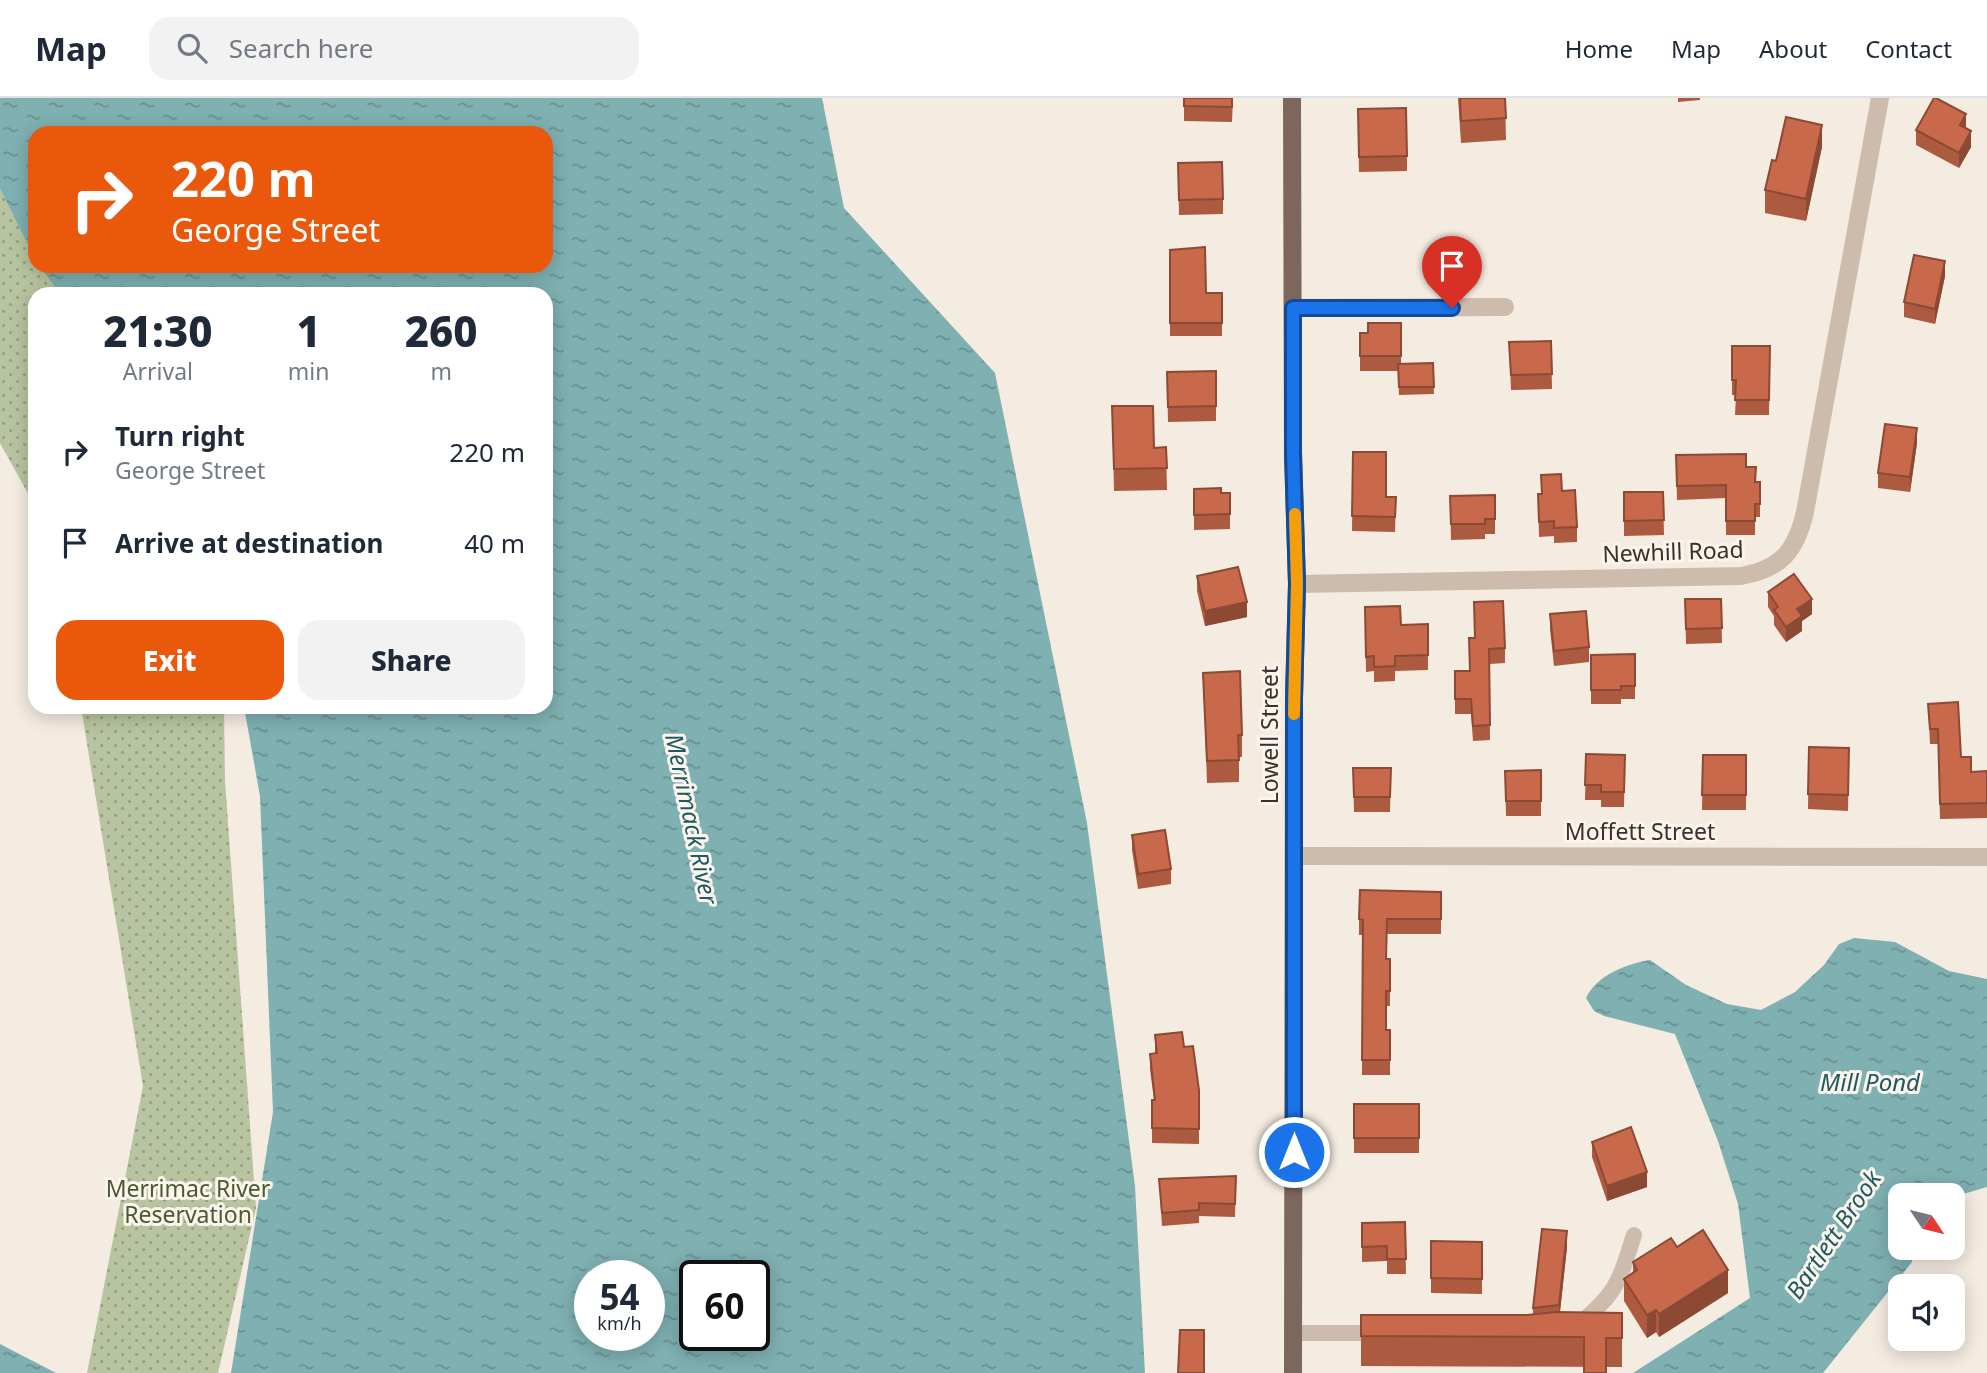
<!DOCTYPE html>
<html lang="en">
<head>
<meta charset="utf-8">
<style>
  :root { --surface:#fff; --page:#f2f2f3; --text:#1f2937; --muted:#747a83; --line:#e0e1e3; --accent:#ea580c }
  body { margin:0; font-family:"Noto Sans",sans-serif; background:var(--page); color:var(--text); height:100vh; display:flex; flex-direction:column; font-size:26px; white-space:nowrap }
  * { box-sizing:border-box; margin:0 }
  p { font-size:23px; color:var(--muted) }
  .icon { flex:none; width:38px; height:38px; fill:none; stroke:currentColor; stroke-width:2; stroke-linecap:round; stroke-linejoin:round }
  .map { position:relative; flex:1; overflow:hidden }
  .drawer { position:absolute; left:28px; top:189px; width:525px; height:427px; display:flex; flex-direction:column; background:var(--surface); border-radius:21px; box-shadow:0 4px 18px #0003 }
  .drawer>* { flex:none }
  .guide { position:absolute; left:28px; top:28px; width:525px; height:147px; border-radius:21px; box-shadow:0 4px 18px #0003; background:#ea580c; color:#fff; overflow:hidden }
  .needle { width:46px; rotate:125deg }
  .fabs { position:absolute; left:1888px; top:1085px; display:grid; gap:14px }
  .fabs a { display:grid; place-items:center; width:77px; height:77px; border-radius:14px; background:var(--surface); box-shadow:0 4px 18px #0003; font-size:35px }
  .speed { position:absolute; left:574px; top:1162px; display:flex; gap:14px; font-size:35px; font-weight:700; text-align:center }
  .speed>* { display:grid; place-content:center; width:91px; height:91px; border-radius:50%; background:var(--surface); box-shadow:0 4px 18px #0003; line-height:1 }
  .speed small { font-size:18px; font-weight:400 }
  .speed .limit { border:4px solid #111; border-radius:10px; background:#fff; color:#111 }
  .pin { position:absolute; display:grid; place-items:center; width:60px; height:60px; color:#fff; margin:-72px -30px; border-radius:50% 50% 50% 0; rotate:-45deg; box-shadow:0 0 7px #0007 }
  .pin .icon { rotate:45deg }
  .me { position:absolute; width:77px; margin:-38px; rotate:0deg; stroke-linejoin:round; filter:drop-shadow(0 0 5px #0008) }
  .turn { display:flex; align-items:center; gap:24px; height:147px; padding:0 28px; font-size:32px }
  .turn .icon { width:91px; height:91px; stroke-width:2.5 }
  .turn b { display:block; font-size:49px; line-height:60px }
  .eta { display:flex; justify-content:space-evenly; align-items:center; height:119px; text-align:center }
  .eta b { font-size:42px; font-weight:800; line-height:49px }
  .cta { display:flex; gap:14px; margin-top:auto; padding:14px 28px }
  .cta a { flex:1; height:80px; border-radius:21px; background:var(--accent); color:#fff; font-size:28px; font-weight:800; line-height:80px; text-align:center }
  .cta a+a { background:var(--page); color:var(--text) }
  ul { padding:0; list-style:none }
  li { display:flex; align-items:center; gap:21px; height:91px; padding:0 28px }
  li div { flex:1 }
  li b { display:block; font-size:26px }
  li em { font-style:normal }
  header { display:flex; align-items:center; gap:42px; box-sizing:border-box; height:98px; padding:0 35px; background:var(--surface); border-bottom:2px solid var(--line) }
  header strong { font-size:33px }
  nav { display:flex; gap:38px; margin-inline-start:auto; font-size:24px }
  .search { width:490px; height:63px; background:var(--page); display:flex; align-items:center; gap:18px; box-sizing:border-box; padding:0 24px; border-radius:21px; color:var(--muted); font-size:26px }
  .map>svg:first-child { display:block }
  .park { fill:url(#park-dots) }
  .water { fill:url(#water-ripples); fill-rule:evenodd }
  .lines { fill:none; stroke-linecap:round; stroke-linejoin:round }
  .lane { stroke:#cdbbac; stroke-width:16 }
  .street { stroke:#cdbbac; stroke-width:18 }
  .primary { stroke:#7d675c; stroke-width:18 }
  .wall { fill:#ac5a40 }
  .shaded-wall { fill:#8c4a34 }
  .building { fill:#c8694b; stroke:#8c4a34; stroke-width:2 }
  .route-casing { stroke:#114b97; stroke-width:18 }
  .route { stroke:#1a73e8; stroke-width:12 }
  .slow { stroke:#f59e0b; stroke-width:12 }
  .labels { text-anchor:middle; stroke-width:6; stroke-linejoin:round; paint-order:stroke }
  .street-label { font-size:23px; fill:#3b302b; stroke:#fbf5ee }
  .park-label { font-size:23px; fill:#4a5a2e; stroke:#fbf5ee }
  .water-label { font-size:24px; font-style:italic; fill:#1f5a5e; stroke:#fbf5ee }
</style>
</head>
<body>
<header>
<strong>Map</strong>
<div class="search"><svg class="icon" aria-label="search" viewBox="0 0 24 24"><circle cx="10" cy="10" r="6"/><path d="M15 15l6 6"/></svg>Search here</div>
<nav><a>Home</a><a>Map</a><a>About</a><a>Contact</a></nav>
</header>
<div class="map">
<svg width="1987" height="1275" viewBox="0 0 1987 1275">
  <defs>
    <pattern id="park-dots" width="8" height="8" patternUnits="userSpaceOnUse" patternTransform="scale(1.75)"><rect width="8" height="8" fill="#b8c4a0"/><path d="M2 2h.1M6 6h.1" fill="none" stroke="#97a083" stroke-width="1.8" stroke-linecap="round"/></pattern>
    <pattern id="water-ripples" width="26" height="14" patternUnits="userSpaceOnUse" patternTransform="scale(1.75)"><rect width="26" height="14" fill="#7fb0b2"/><path d="M2 4q2-2 4 0t4 0M15 11q2-2 4 0t4 0" fill="none" stroke="#699091"/></pattern>
  </defs>
  <rect width="100%" height="100%" fill="#f4ebe1"/>
  <g class="park">
    <path d="M0,0L35,35V168H156L166,196H35V408L0,345Z"/>
    <path d="M81,609H224L225,683L256,1110L218,1275H87L143,988Z"/>
  </g>
  <g class="water">
    <path d="M0,0H822L844,110L995,275L1087,725L1135,1088L1145,1275H231L273,1014L260,698L244,609H546V196H60L40,168H546V35H35V161L0,90ZM590,1178H649V1237H590ZM695,1178H754V1237H695Z"/>
    <path d="M1854,840L1895,844L1949,873L1987,881V1089L1953,1099L1900,1097V1150H1915L1912,1164L1823,1275H1633L1750,1200L1738,1106L1718,1043L1675,936L1604,918L1594,913L1586,900C1597,877 1626,866 1650,862L1686,887L1727,906L1761,912L1795,894L1824,867L1839,846Z"/>
    <path d="M0,1246L56,1275H0Z"/>
  </g>
  <g class="lines">
    <g class="lane">
      <path d="M1578,1227C1617,1195 1619,1184 1634,1137"/>
      <path d="M1293,1235H1382"/>
    </g>
    <g class="street">
      <path d="M1293,210L1505,209"/>
      <path d="M1297,486L1741,478C1781,471 1796,453 1805,414L1880,0"/>
      <path d="M1294,758L1987,759"/>
    </g>
    <path class="primary" d="M1292,0L1293,355L1297,486L1294,600L1293,1275"/>
  </g>
  <g class="wall">
    <path d="M1184,0H1233L1232,24L1184,23Z"/>
    <path d="M1458,0H1505L1506,42L1461,45Z"/>
    <path d="M1678,0H1700V2L1678,4Z"/>
    <path d="M1358,26L1407,58V73L1359,74Z"/>
    <path d="M1966,31L1971,49L1959,70L1916,47V32Z"/>
    <path d="M1822,49L1806,123L1765,115V92L1776,63Z"/>
    <path d="M1178,65L1223,101V116L1179,117Z"/>
    <path d="M1170,152L1206,195H1222V238H1170Z"/>
    <path d="M1945,178L1935,226L1904,219V204Z"/>
    <path d="M1401,225V266L1433,265L1434,296L1399,297L1398,273H1360V235H1368Z"/>
    <path d="M1551,243L1552,291L1511,292L1509,244Z"/>
    <path d="M1732,248H1770L1769,317H1735L1736,297H1732Z"/>
    <path d="M1216,273V323L1168,324L1167,274Z"/>
    <path d="M1112,308L1154,350L1166,349L1167,392L1114,393Z"/>
    <path d="M1917,345L1910,394L1878,390V375Z"/>
    <path d="M1353,354L1386,399H1396L1395,434L1352,433Z"/>
    <path d="M1676,357L1746,369L1756,384H1760V419H1755V437H1726V400L1677,402Z"/>
    <path d="M1541,377L1562,393L1577,429V444L1554,445V438L1539,439L1538,396H1541Z"/>
    <path d="M1194,391L1221,395H1230V431L1194,432Z"/>
    <path d="M1624,394H1663L1664,437L1624,438Z"/>
    <path d="M1495,397V436H1485V441L1451,442L1450,398Z"/>
    <path d="M1197,478L1247,519L1205,528L1197,493Z"/>
    <path d="M1768,494L1812,516L1802,523V533L1786,544L1774,527V518L1768,509Z"/>
    <path d="M1685,501H1721L1722,545L1686,546Z"/>
    <path d="M1474,504L1505,550V565L1489,566L1490,642L1473,643L1471,616H1455V573H1470L1469,540H1474Z"/>
    <path d="M1365,509L1401,527L1428,526V572L1395,573V583L1374,584V573L1366,574Z"/>
    <path d="M1550,516L1589,549V564L1554,568L1550,531Z"/>
    <path d="M1635,556V601H1621V606H1591V557Z"/>
    <path d="M1203,575L1242,637V659H1239V684L1207,685Z"/>
    <path d="M1928,606L1971,674L1987,673V720L1940,721L1938,646H1930Z"/>
    <path d="M1809,649L1849,650L1848,713L1808,711Z"/>
    <path d="M1586,656L1625,657L1624,709H1601V702H1585Z"/>
    <path d="M1703,657H1746V712H1702Z"/>
    <path d="M1353,670H1391L1390,714H1354Z"/>
    <path d="M1541,672V718H1506L1505,673Z"/>
    <path d="M1132,737L1171,771V786L1138,791L1132,752Z"/>
    <path d="M1441,794V836H1387L1386,861H1390V908H1386V932H1390V977H1362L1363,837H1359V821Z"/>
    <path d="M1155,937L1184,949L1199,992V1046L1152,1045V1002H1154L1150,971V956L1155,955Z"/>
    <rect x="1354" y="1006" width="65" height="49"/>
    <path d="M1592,1044L1647,1089L1607,1103L1592,1059Z"/>
    <path d="M1236,1078L1235,1119L1199,1118V1125L1162,1128L1159,1081Z"/>
    <path d="M1405,1124L1406,1176H1387V1163L1362,1164V1125Z"/>
    <path d="M1431,1143L1482,1144V1196L1431,1195Z"/>
    <path d="M1567,1149L1560,1214L1622,1215V1269L1361,1268V1217H1533V1210Z"/>
    <path d="M1677,1149L1728,1195L1659,1239L1656,1234L1647,1240L1624,1203V1181L1633,1175V1164Z"/>
  </g>
  <g class="shaded-wall">
    <path d="M1966,16V31L1960,27Z"/>
    <path d="M1822,27V49L1806,123V101Z"/>
    <path d="M1971,33V49L1959,70V55Z"/>
    <path d="M1945,163V178L1935,226V211Z"/>
    <path d="M1917,330V345L1910,394V379Z"/>
    <path d="M1812,501V516L1802,523V533L1786,544V529L1797,511Z"/>
    <path d="M1247,504V519L1205,528V513Z"/>
    <path d="M1647,1074V1089L1607,1103V1088Z"/>
    <path d="M1567,1133V1149L1559,1222V1207Z"/>
    <path d="M1728,1172V1195L1659,1239V1216Z"/>
    <path d="M1656,1212V1234L1647,1240V1217Z"/>
  </g>
  <g class="building">
    <path d="M1184,0H1232V9L1184,8Z"/>
    <path d="M1460,0H1505L1506,20L1461,23Z"/>
    <path d="M1934,0H1936L1966,16L1960,27L1971,33L1959,55L1916,32Z"/>
    <path d="M1406,10L1407,58L1359,59L1358,11Z"/>
    <path d="M1786,19L1822,27L1806,101L1765,92L1772,62L1776,63Z"/>
    <path d="M1222,64L1223,101L1179,102L1178,65Z"/>
    <path d="M1205,149L1206,195H1222V225H1170V152Z"/>
    <path d="M1914,157L1945,163L1935,211L1904,204Z"/>
    <path d="M1368,225H1401V258H1360V235H1368Z"/>
    <path d="M1551,243L1552,276L1511,277L1509,244Z"/>
    <path d="M1732,248H1770L1769,302H1735L1736,282H1732Z"/>
    <path d="M1433,265L1434,289H1399L1398,266Z"/>
    <path d="M1216,273V308L1168,309L1167,274Z"/>
    <path d="M1112,308H1153L1154,350L1166,349L1167,370L1114,371Z"/>
    <path d="M1885,326L1917,330L1910,379L1878,375Z"/>
    <path d="M1353,354H1386V399H1396L1395,419L1352,418Z"/>
    <path d="M1746,356V369H1756L1755,384H1760V406H1755V423H1726V387L1677,388L1676,357Z"/>
    <path d="M1561,376L1562,393L1575,392L1577,429L1554,430V423L1539,424L1538,396H1542L1541,377Z"/>
    <path d="M1221,390V395H1230V416L1194,417V391Z"/>
    <path d="M1624,394H1663L1664,422L1624,423Z"/>
    <path d="M1495,397V421H1485V426H1451L1450,398Z"/>
    <path d="M1238,469L1247,504L1205,513L1197,478Z"/>
    <path d="M1794,476L1812,501L1797,511L1802,518L1786,529L1774,512L1778,509L1768,494Z"/>
    <path d="M1685,501H1721L1722,530L1686,531Z"/>
    <path d="M1503,503L1505,550L1489,551L1490,627L1473,628L1471,601H1455V573H1470L1469,540H1475L1474,504Z"/>
    <path d="M1400,508L1401,527L1428,526V557L1395,558V568L1374,569V558L1366,559L1365,509Z"/>
    <path d="M1586,513L1589,549L1554,553L1550,516Z"/>
    <path d="M1635,556V588H1621V592H1591V557Z"/>
    <path d="M1240,573L1242,637H1238L1239,662L1207,663L1203,575Z"/>
    <path d="M1958,604L1961,659H1971V674L1987,673V705L1940,706L1938,631H1930L1928,606Z"/>
    <path d="M1809,649L1849,650L1848,697L1808,696Z"/>
    <path d="M1586,656L1625,657L1624,694H1601V687H1585Z"/>
    <path d="M1703,657H1746V697H1702Z"/>
    <path d="M1353,670H1391L1390,699H1354Z"/>
    <path d="M1541,672V703H1506L1505,673Z"/>
    <path d="M1165,732L1171,771L1138,776L1132,737Z"/>
    <path d="M1360,792L1441,794V821H1387L1386,861H1390V893H1386V932H1390V962H1362L1363,822L1359,821Z"/>
    <path d="M1182,934L1184,949L1193,948L1199,992V1031L1152,1030V1002H1155L1150,956L1157,955L1155,937Z"/>
    <rect x="1354" y="1006" width="65" height="34"/>
    <path d="M1631,1029L1647,1074L1607,1088L1592,1044Z"/>
    <path d="M1236,1078L1235,1106L1199,1105V1112L1162,1115L1159,1081Z"/>
    <path d="M1405,1124L1406,1161H1387V1148L1362,1149V1125Z"/>
    <path d="M1542,1131L1567,1133L1559,1207L1533,1210Z"/>
    <path d="M1703,1132L1728,1172L1659,1216L1656,1212L1647,1217L1624,1181L1637,1172L1633,1164L1671,1140L1677,1149Z"/>
    <path d="M1431,1143L1482,1144V1181L1431,1180Z"/>
    <path d="M1556,1214L1622,1215V1240H1606V1275H1584V1239L1361,1238V1217H1527Z"/>
    <path d="M1180,1232H1204V1275H1178Z"/>
  </g>
  <g class="lines">
    <g class="route-casing">
      <path id="route" d="M1294,1054V600L1297,486L1293,355V210H1452"/>
    </g>
    <use href="#route" class="route"/>
    <path class="slow" d="M1294,616L1297,486L1295,416"/>
  </g>
  <g class="labels">
    <g class="street-label">
      <text transform="translate(1673 454) rotate(-2)" y="8">Newhill Road</text>
      <text transform="translate(1270 637) rotate(-90)" y="8">Lowell Street</text>
      <text x="1640" y="742">Moffett Street</text>
    </g>
    <g class="park-label">
      <text x="188" y="1099">Merrimac River<tspan x="188" dy="26">Reservation</tspan></text>
    </g>
    <g class="water-label">
      <text transform="translate(691 721) rotate(78)" y="8">Merrimack River</text>
      <text x="1870" y="993">Mill Pond</text>
      <text transform="translate(1834 1137) rotate(-56)" y="8">Bartlett Brook</text>
    </g>
  </g>
</svg>
<div class="fabs">
<a><svg class="needle" viewBox="-14 -14 28 28"><path d="M0-13l5 13h-10z" fill="#e53935"/><path d="M0 13l5-13h-10z" fill="#747a83"/></svg></a>
<a><svg class="icon" aria-label="sound" viewBox="0 0 24 24"><path d="M4 9h4l5-4v14l-5-4H4zM17 9q2 3 0 6"/></svg></a>
</div>
<div class="speed"><div>54<small>km/h</small></div><div class="limit">60</div></div>
<div class="pin" style="left:1452px;top:210px;background:#d93025"><svg class="icon" aria-label="arrive" viewBox="0 0 24 24"><path d="M6 21V4h12l-3 4 3 4H6"/></svg></div>
<svg class="me" style="left:1294px;top:1054px" viewBox="-20 -20 40 40"><circle r="17" fill="#1a73e8" stroke="#fff" stroke-width="3"/><path d="M0-11L8 9 0 5-8 9z" fill="#fff"/></svg>
<div class="guide">
<div class="turn"><svg class="icon" aria-label="right" viewBox="0 0 24 24"><path d="M7 20v-9h11M14 6l5 5-5 5"/></svg><div><b>220 m</b>George Street</div></div>
</div>
<section class="drawer">
<div class="eta">
<div><b>21:30</b><p>Arrival</p></div>
<div><b>1</b><p>min</p></div>
<div><b>260</b><p>m</p></div>
</div>
<ul>
<li><svg class="icon" aria-label="right" viewBox="0 0 24 24"><path d="M7 20v-9h11M14 6l5 5-5 5"/></svg><div><b>Turn right</b><p>George Street</p></div><em>220 m</em></li>
<li><svg class="icon" aria-label="arrive" viewBox="0 0 24 24"><path d="M6 21V4h12l-3 4 3 4H6"/></svg><div><b>Arrive at destination</b></div><em>40 m</em></li>
</ul>
<div class="cta"><a>Exit</a><a>Share</a></div>
</section>
</div>
</body>
</html>
